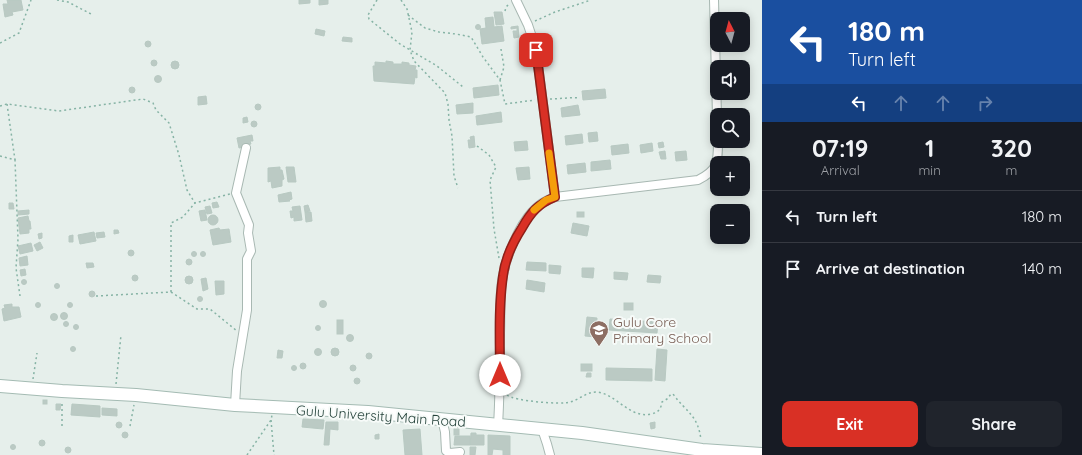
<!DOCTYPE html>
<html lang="en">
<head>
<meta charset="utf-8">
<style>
  :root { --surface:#171b24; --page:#20242c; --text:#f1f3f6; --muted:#9ea1a6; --line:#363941; --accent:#d93025 }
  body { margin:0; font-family:Quicksand,sans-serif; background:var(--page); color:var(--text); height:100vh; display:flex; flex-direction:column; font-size:15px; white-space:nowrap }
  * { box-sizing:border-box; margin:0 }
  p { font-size:13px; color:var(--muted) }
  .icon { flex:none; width:22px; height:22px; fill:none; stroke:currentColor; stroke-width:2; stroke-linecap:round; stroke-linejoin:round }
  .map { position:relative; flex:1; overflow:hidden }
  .side { display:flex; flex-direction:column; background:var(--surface); width:320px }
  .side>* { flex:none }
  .banner { background:#1a4fa0; color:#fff; overflow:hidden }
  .needle { width:26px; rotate:354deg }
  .buttons { position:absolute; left:710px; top:12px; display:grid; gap:8px }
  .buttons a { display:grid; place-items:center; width:40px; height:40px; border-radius:8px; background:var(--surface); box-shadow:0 2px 10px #0003; font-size:20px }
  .pin { position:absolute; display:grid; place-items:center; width:34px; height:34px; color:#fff; margin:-17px; border-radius:8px; box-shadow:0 2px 6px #0006 }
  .me { position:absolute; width:44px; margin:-22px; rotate:0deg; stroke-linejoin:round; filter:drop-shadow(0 0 3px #0008) }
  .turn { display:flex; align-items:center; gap:14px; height:84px; padding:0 20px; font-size:18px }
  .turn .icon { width:52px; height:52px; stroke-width:2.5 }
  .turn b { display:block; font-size:28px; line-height:34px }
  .lanes { display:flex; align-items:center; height:38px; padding:0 20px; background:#0003; justify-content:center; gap:20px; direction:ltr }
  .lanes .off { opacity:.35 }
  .eta { display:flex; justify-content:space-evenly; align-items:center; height:68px; text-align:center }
  .eta b { font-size:24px; font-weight:700; line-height:28px }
  .action { display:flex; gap:8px; margin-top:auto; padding:8px 20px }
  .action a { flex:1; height:46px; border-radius:8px; background:var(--accent); color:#fff; font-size:16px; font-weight:700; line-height:46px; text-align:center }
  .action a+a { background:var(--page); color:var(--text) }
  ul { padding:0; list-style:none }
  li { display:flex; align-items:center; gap:12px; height:52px; padding:0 20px; border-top:1px solid var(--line) }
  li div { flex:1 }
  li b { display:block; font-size:15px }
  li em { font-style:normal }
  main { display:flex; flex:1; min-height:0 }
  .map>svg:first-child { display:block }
  .building { fill:#bbcac4; stroke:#b8c9c2 }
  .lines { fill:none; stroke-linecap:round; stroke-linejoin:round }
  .street-casing { stroke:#a8b8b2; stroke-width:10 }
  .secondary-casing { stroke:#a4bbb3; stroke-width:14 }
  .path { stroke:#86b3a5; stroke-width:1.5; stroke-dasharray:2 3; stroke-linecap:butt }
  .street { stroke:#fff; stroke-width:8 }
  .secondary { stroke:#fff; stroke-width:12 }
  .route-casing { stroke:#8d1f18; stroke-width:10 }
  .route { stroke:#d93025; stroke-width:7 }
  .slow { stroke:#f59e0b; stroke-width:7 }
  .labels { text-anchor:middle; stroke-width:4; stroke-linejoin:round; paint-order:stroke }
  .education-label { font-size:14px; fill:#785e54; stroke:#f7fbf9; text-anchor:start }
  .street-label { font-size:14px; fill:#24423a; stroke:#f7fbf9 }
</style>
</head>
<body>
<main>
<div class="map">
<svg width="762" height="455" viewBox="0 0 762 455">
  <rect width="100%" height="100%" fill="#e6efeb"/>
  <g class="building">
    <path d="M7,0H21L23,10L12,12L13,15L5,17L3,4H8Z"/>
    <path d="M299,0H310V3L299,4Z"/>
    <path d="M319,0H328V4L319,5Z"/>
    <path d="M494,12H502L504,24L496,25Z"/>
    <path d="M493,17L494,27L502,26L504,41L482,44L480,29L486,28L485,18Z"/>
    <circle cx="478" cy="27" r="2.5"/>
    <path d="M518,26L519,37L514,38L513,31H517V28L511,29V27Z"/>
    <path d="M316,29L325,31L324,36L315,34Z"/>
    <path d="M343,37L352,38V42L342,41Z"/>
    <circle cx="148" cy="44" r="3"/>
    <circle cx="154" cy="63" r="3"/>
    <path d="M386,61L393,62V64H402V62L409,63V65L416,66L415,70H417V78L415,77L414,84L374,81L373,66H375V62L386,63Z"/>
    <circle cx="175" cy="65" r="4"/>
    <circle cx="158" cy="79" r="3.5"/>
    <path d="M498,85L499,95L474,98L473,88Z"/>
    <circle cx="132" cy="90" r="3"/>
    <path d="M605,89L606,98L583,100L582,91Z"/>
    <path d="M206,96L207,104L198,105V97Z"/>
    <path d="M473,103V113L457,114L456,105Z"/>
    <circle cx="258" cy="107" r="3"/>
    <path d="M578,105L580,115L562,117L561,108Z"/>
    <path d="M501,112L502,122L477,125L476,116Z"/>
    <path d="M247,117L248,122L243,123V118Z"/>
    <circle cx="254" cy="124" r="3"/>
    <path d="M597,132L598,141L589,142L588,133Z"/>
    <path d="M582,134L583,143L566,145L565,136Z"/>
    <path d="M252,135L253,141H250L251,144L245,145V147L239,148L237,138Z"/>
    <path d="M474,136L475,147L469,148L468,140H471L470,137Z"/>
    <path d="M527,141L528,150L515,151L514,142Z"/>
    <path d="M663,142L664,147L659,148L658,143Z"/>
    <path d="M652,143L653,151L641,153L640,145Z"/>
    <path d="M628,144L629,153L612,155L611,146Z"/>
    <path d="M665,151L666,159H661L659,152Z"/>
    <path d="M686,151L687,160L676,161L675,152Z"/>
    <path d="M610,160L611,169L591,171V162Z"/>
    <path d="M585,163L586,172L568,174L567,165Z"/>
    <path d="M280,167V170H282L284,179L282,180V186L272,188L271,181L268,182V168Z"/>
    <path d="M286,167H294L296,182H288Z"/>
    <path d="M529,167L530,179L518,180L516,168Z"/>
    <path d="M291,192L292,199L289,200L290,201L279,202L278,195Z"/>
    <path d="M217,202L219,207L213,208L212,203Z"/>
    <path d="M9,203H13L14,209H9Z"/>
    <path d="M308,205L310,211L305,212L304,206Z"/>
    <path d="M210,206L212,213L207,214L205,207Z"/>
    <path d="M300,206L302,220L294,221V217L291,218L290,211H293L292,207Z"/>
    <path d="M29,210V214L18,215V211Z"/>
    <path d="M205,210L207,220L201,221L199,211Z"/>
    <path d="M305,212H311L312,221L306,222Z"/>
    <rect x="577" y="212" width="7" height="5"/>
    <circle cx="213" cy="220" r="5"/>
    <path d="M28,216L29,221H30L31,229H29V233L20,234L18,218Z"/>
    <path d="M573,223L589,226L587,236L571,233Z"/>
    <path d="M219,228L220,230L229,229L231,242L213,245L210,230Z"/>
    <path d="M114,230H118L119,233L114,234Z"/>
    <path d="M94,232L96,241L80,244L78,235Z"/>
    <path d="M104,232L105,237L97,238L96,233Z"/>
    <path d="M42,233V238L39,239L38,234Z"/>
    <path d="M73,235V242H69V236Z"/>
    <path d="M40,242L43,248L37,251L34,245Z"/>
    <path d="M31,243L33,251L20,254L18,246Z"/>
    <circle cx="131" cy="253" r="3"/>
    <circle cx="194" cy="254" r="2.5"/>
    <circle cx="203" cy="254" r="2.5"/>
    <path d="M27,256L28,265L20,266L19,258Z"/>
    <circle cx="189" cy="262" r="3"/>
    <path d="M527,262L546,263V271L526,270Z"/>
    <path d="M86,263H93L94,267L87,268Z"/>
    <path d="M549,265L561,266L560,274L549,273Z"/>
    <path d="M582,268H594L593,278L582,277Z"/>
    <path d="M25,269L26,275L21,276L20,270Z"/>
    <path d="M614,272L628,273L627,280L614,279Z"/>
    <circle cx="135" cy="278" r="3"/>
    <path d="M648,275L661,276L660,283L647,282Z"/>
    <circle cx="189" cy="280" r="4"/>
    <path d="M206,278L208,289L203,291L201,279Z"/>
    <circle cx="24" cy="282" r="2.5"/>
    <path d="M527,280L545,283L544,292L526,289Z"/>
    <path d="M215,281H224V294L216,295Z"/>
    <circle cx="57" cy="286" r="2.5"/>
    <circle cx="92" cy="294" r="3"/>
    <circle cx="200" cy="299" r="2.5"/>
    <circle cx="323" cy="304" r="3.5"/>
    <circle cx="70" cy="305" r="2.5"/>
    <circle cx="38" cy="305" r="2.5"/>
    <rect x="624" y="303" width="9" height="7"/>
    <path d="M12,304V307H19L21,317L4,321L2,309L5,308L4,305Z"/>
    <circle cx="64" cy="316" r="3.5"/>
    <circle cx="54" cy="317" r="3.5"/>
    <path d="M587,317L597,318L596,337L585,336Z"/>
    <path d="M610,319L658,322L657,333L609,330Z"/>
    <rect x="337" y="320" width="6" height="14"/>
    <circle cx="66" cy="324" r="2.5"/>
    <circle cx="76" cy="327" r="2.5"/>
    <circle cx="318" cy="328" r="2.5"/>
    <circle cx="350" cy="338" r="3.5"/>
    <circle cx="73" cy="349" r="2.5"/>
    <circle cx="335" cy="352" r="4"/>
    <circle cx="318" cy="352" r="3.5"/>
    <path d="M657,349L667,350L665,381L655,380Z"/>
    <path d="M278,350L283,351L282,358H277Z"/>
    <circle cx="369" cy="356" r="3"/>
    <circle cx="303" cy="366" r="3"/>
    <rect x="581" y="364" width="11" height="7"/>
    <circle cx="353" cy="368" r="3"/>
    <circle cx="294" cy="368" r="2.5"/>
    <path d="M606,368L652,369V381L606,380Z"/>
    <path d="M587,373H591V377H586Z"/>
    <circle cx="357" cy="381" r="3"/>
    <rect x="43" y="400" width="4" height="4"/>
    <path d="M56,404H61L60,410H56Z"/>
    <path d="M72,404L100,406V417L71,415Z"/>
    <path d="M102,408L117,409V416L102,415Z"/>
    <path d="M303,419L324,420L323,429L302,427Z"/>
    <circle cx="119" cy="425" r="3"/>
    <path d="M326,422H338V430L330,429L329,445H324Z"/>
    <path d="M655,422V428L651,429L650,423Z"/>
    <path d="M420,429L422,455H405L403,430Z"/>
    <rect x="454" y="429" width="5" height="6"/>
    <circle cx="125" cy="435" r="3"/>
    <path d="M471,433H476V435H484V445H470Z"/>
    <path d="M379,434V439H375V435Z"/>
    <path d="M488,435L510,436V455H503V450L493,449L492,455H488Z"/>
    <path d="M455,436H470V445H454Z"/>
    <circle cx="42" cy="443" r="3"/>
    <circle cx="13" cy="447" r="2.5"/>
    <circle cx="68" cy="450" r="3"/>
    <path d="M470,447H476L475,455H470Z"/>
  </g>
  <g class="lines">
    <g class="street-casing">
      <g id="street">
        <path d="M516,0L528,25L536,49L555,197"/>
        <path d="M714,0L717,116"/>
        <path d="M235,405L237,371L247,310V259L251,251L248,233L249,225L236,193L246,148"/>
        <path d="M442,419L445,432L446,451L450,453L460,452L458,455"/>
        <path d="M498,425C500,395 500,364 500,333C501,314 499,294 503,275C506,257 519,226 532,212C538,205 546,200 555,197L698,180C718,170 718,163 718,141"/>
        <path d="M542,429L547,444L550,455"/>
      </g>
    </g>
    <g class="secondary-casing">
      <path id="secondary" d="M0,386L62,391L136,395L235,405L368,412L582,433L702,450L762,454"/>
    </g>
    <g class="path">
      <path d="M57,0L68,2L91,14"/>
      <path d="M377,0L368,15L369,19L400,44L437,66L463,87"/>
      <path d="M401,0L407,9L412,32L410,50L414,61L445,93L448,104L449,120L452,136L454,176L458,188"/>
      <path d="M505,11L506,7L510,3"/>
      <path d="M408,15L425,28L439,32L456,34L471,37L483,57L500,80L505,104L535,100"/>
      <path d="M535,21L555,12L591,0"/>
      <path d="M0,43L19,33L31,0"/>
      <path d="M500,80L504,67L501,49"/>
      <path d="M550,99C560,99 570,97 580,98"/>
      <path d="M7,104L15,160"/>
      <path d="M0,106L7,104L59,111L143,99L153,103L156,110L169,123L179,155L187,190L195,203L230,194"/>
      <path d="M477,146L489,155L496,167L490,180L494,229L499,258"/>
      <path d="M0,156L15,160L18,239L16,268L20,296"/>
      <path d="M171,292L197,309H210L237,331"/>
      <path d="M96,296L171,292V223L183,217L195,203"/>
      <path d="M33,379L37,353"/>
      <path d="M116,384L121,335"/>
      <path d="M507,395C514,401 561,405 570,402C579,400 586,392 596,392C616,393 629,419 651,414C658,413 661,409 662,402L667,399L671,394H673C687,413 698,415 701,440"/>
      <path d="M271,420L274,455"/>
      <path d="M62,426V401"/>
      <path d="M130,426L134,405"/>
      <path d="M247,455L271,420L272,415"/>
    </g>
    <use href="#street" class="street"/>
    <use href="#secondary" class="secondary"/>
  </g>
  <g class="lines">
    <g class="route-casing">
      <path id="route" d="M500,375C500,343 498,309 503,276C505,259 513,242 522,228C531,212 538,204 555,197L536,50"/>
    </g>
    <use href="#route" class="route"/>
    <path class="slow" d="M534,210L546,200L555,197L549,153"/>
  </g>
  <defs>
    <g id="school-pin" transform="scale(1)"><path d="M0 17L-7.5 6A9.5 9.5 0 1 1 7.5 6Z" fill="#8d6e63" stroke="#f7fbf9"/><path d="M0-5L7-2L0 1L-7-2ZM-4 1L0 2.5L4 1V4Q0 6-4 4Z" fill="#fff"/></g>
  </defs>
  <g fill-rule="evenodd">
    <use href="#school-pin" x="599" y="330"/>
  </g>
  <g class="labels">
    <g class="education-label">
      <text x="613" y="327">Gulu Core<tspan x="613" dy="16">Primary School</tspan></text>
    </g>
    <g class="street-label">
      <text transform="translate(381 416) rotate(4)" y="5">Gulu University Main Road</text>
    </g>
  </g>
</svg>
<div class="buttons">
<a><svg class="needle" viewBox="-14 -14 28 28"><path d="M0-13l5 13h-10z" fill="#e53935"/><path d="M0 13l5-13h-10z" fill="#9ea1a6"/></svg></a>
<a><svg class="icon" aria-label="sound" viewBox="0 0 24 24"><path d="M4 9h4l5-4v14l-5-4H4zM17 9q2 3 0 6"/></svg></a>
<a><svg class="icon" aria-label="search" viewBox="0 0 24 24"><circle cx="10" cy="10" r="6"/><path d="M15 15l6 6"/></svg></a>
<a>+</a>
<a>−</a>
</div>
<div class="pin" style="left:536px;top:50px;background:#d93025"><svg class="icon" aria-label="arrive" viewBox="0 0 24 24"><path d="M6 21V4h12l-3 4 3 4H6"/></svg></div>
<svg class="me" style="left:500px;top:375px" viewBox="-20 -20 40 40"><circle r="19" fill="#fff"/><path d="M0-13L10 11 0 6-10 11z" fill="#d93025"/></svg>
</div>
<section class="side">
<div class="banner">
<div class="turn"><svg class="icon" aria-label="left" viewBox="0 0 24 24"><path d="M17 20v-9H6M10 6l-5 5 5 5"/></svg><div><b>180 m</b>Turn left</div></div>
<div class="lanes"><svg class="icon" aria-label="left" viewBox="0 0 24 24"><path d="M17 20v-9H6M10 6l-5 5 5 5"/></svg><svg class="icon off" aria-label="ahead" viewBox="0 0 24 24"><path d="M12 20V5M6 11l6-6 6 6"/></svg><svg class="icon off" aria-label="ahead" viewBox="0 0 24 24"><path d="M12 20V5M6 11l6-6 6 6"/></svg><svg class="icon off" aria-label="right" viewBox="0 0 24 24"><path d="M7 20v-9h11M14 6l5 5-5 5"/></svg></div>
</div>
<div class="eta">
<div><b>07:19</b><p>Arrival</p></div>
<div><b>1</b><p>min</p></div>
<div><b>320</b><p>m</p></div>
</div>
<ul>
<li><svg class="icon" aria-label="left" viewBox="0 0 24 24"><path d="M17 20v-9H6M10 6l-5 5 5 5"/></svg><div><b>Turn left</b></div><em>180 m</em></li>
<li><svg class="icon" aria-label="arrive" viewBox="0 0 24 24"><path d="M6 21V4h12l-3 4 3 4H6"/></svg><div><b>Arrive at destination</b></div><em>140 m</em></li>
</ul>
<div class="action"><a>Exit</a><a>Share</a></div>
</section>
</main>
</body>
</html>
